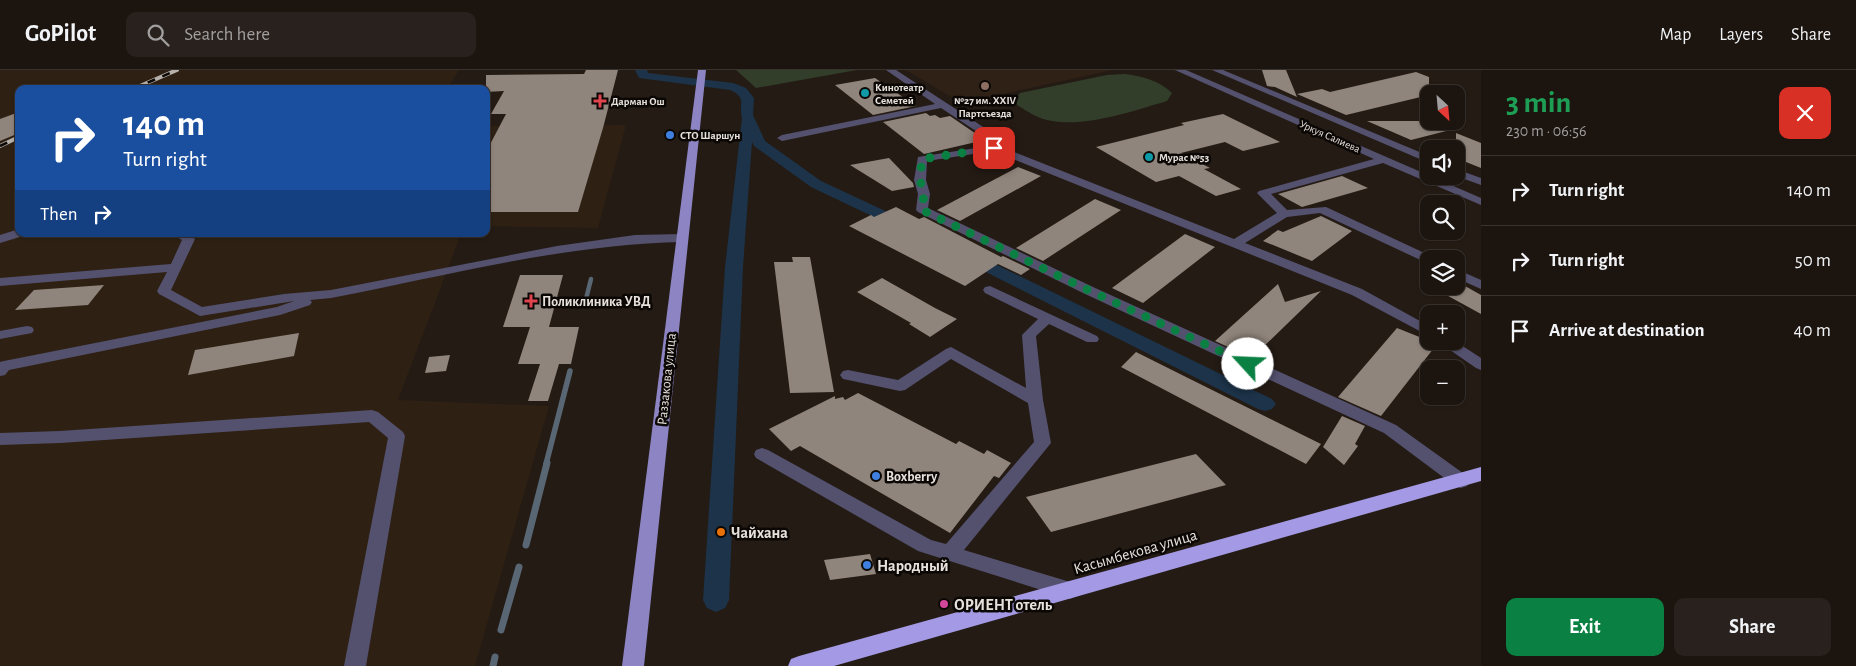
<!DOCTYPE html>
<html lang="en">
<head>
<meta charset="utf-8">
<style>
  :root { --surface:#1b140f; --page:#28211d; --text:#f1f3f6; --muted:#a09e9e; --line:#39332f; --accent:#0b8043 }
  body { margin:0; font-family:"Alegreya Sans",sans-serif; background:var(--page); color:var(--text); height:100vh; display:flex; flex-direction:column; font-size:19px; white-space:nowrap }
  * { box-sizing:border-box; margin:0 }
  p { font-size:16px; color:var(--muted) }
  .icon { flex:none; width:28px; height:28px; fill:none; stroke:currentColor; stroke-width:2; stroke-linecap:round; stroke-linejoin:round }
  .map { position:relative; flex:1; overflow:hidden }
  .details { display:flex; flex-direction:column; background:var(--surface); width:375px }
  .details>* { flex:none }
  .guide { position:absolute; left:15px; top:15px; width:475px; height:152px; border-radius:10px; box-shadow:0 1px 4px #0004,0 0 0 1px var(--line); background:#1a4fa0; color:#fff; overflow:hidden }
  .needle { width:32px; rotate:154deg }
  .tools { position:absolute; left:1420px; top:15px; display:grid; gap:10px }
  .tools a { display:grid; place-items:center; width:45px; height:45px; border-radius:10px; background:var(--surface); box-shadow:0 1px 4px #0004,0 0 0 1px var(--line); font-size:25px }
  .pin { position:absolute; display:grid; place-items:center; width:42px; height:42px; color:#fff; margin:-21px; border-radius:10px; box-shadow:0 2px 8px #0006 }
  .me { position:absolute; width:55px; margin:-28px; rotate:295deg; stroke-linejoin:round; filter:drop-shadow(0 0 4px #0008) }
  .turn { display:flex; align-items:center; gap:18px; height:105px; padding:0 25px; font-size:22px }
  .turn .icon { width:65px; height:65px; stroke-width:2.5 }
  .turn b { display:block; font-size:35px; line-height:42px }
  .then { display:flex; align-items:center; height:48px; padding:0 25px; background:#0003; gap:10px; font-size:19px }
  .round { display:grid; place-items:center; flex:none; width:52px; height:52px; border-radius:10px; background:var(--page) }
  .summary { display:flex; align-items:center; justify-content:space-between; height:85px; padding:0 25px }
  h1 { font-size:30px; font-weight:700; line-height:38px; color:#1e9e55 }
  .button { display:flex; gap:10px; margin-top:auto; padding:10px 25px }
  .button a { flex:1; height:58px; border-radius:10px; background:var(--accent); color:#fff; font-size:20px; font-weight:700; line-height:58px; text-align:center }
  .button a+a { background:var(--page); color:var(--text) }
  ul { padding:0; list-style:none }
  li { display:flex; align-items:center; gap:15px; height:70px; padding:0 25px; border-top:1px solid var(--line) }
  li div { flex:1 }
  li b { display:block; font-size:19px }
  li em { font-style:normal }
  header { display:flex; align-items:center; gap:30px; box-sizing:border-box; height:70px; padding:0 25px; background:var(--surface); border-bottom:1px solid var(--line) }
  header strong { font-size:24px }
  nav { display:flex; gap:28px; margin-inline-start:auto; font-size:18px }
  .search { width:350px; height:45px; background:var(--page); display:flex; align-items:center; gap:12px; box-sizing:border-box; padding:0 18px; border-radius:10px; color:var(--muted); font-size:19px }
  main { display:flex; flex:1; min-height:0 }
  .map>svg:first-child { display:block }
  .industrial { fill:#2e2114 }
  .built { fill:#2f2116 }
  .green { fill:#323e2a }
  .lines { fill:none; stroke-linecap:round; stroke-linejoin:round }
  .stream-far2 { stroke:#596775; stroke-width:4.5 }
  .stream-far1 { stroke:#596775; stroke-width:5.5 }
  .stream { stroke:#596775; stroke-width:7 }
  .canal { fill:#1c3349; fill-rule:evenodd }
  .building { fill:#90857c }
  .minor { fill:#54516f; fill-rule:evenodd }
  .major { fill:#8c84c3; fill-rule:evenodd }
  .highway { fill:#a399e5; fill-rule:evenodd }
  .rail-casing { stroke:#b7b1ab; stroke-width:4 }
  .rail { stroke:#0a0704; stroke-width:2.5; stroke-dasharray:8; stroke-linecap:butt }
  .route { stroke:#0b8043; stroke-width:9; stroke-dasharray:0 16.2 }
  .education-dot { fill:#8d6e63; stroke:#0a0704; stroke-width:2 }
  .culture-dot { fill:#0f9aa8; stroke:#0a0704; stroke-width:2 }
  .health-dot { fill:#e0444e; stroke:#0a0704; stroke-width:2 }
  .shop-dot { fill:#3f7fe0; stroke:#0a0704; stroke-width:2 }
  .food-dot { fill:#e8710a; stroke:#0a0704; stroke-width:2 }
  .hotel-dot { fill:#d1479c; stroke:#0a0704; stroke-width:2 }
  .labels { text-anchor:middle; stroke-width:5; stroke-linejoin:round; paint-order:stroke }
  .far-poi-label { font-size:11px; font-weight:bold; fill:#e7e1dc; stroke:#0a0704; text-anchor:start }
  .far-street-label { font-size:11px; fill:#e7e1dc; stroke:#0a0704 }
  .poi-label { font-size:14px; font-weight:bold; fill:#e7e1dc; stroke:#0a0704; text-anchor:start }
  .street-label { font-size:14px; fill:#e7e1dc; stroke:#0a0704 }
  .near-poi-label { font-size:16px; font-weight:bold; fill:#e7e1dc; stroke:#0a0704; text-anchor:start }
  .near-street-label { font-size:16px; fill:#e7e1dc; stroke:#0a0704 }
</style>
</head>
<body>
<header>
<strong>GoPilot</strong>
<div class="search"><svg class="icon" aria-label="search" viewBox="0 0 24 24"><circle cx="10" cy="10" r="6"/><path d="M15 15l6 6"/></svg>Search here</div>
<nav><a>Map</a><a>Layers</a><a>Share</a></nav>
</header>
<main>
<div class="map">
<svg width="1481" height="596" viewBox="0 0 1481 596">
  <rect width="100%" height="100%" fill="#241b14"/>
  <g class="industrial">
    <path d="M0,0H464H459L447,19H19V164H461L398,330L549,336L475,596H0Z"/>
    <path d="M626,55L598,158L486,156V56Z"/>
  </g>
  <path class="built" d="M906,0H1113L961,33Z"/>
  <g class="green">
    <path d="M736,0H857L756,18Z"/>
    <path d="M1124,4C1142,6 1158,10 1172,23L1167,31C1133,41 1087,57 1052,51C1039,49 1028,42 1017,35L1016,28L1020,23L1107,5Z"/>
  </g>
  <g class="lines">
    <path class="stream-far2" d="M585,233L591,209"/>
    <g class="stream-far1">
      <path d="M584,235L585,231"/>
      <path d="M546,394L570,301"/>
    </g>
    <g class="stream">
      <path d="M526,475L547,393"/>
      <path d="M501,560L519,497"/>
      <path d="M493,596L495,587"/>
    </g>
    <g class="canal">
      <path d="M635,0H647L648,3L733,13L746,18L754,28L753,45L765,71L821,111L909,152L911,155L909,158H897L811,117L754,76L752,72L743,197L729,530L725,538L716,542L707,538L703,530L725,197L742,48C738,34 748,28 730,20L639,8Z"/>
      <path d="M968,181L1272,329L1276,334L1272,339L1265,341L1258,339L962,190L960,186L962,182Z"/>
    </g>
  </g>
  <g class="building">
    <path d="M586,0H618L603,58L578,142H486V82L506,44H491L504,21L486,22V5L584,4Z"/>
    <path d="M1262,0H1286L1297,27L1275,17L1267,16Z"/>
    <path d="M1416,2L1429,7V25L1346,45L1297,24L1322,19L1330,22Z"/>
    <path d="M875,8L916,36L873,45L835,15Z"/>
    <path d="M19,42V63L0,71V49Z"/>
    <path d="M926,43L930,46L935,45L940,48L950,46L985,70L924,84L883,52Z"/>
    <path d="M1223,44L1280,72L1243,81L1225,72L1181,83L1210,98L1204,99L1241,119L1216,126L1179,106L1156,112L1096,77L1184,55L1181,53Z"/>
    <path d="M1367,51H1462V57L1411,70Z"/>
    <path d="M1456,63L1481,73V98L1456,88Z"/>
    <path d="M889,88L913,113L914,117L892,121L850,95Z"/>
    <path d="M1018,97L1041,106L960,151L937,140Z"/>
    <path d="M1342,106L1368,118L1302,137L1278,124Z"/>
    <path d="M1095,129L1121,140L1043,191L1016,178Z"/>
    <path d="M896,137L919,149L924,147L1001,187L1003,186L1030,199L1021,205L998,194L965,216L849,156L871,145L874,147Z"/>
    <path d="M1321,146L1352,161L1312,191L1263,171L1278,160L1283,162Z"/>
    <path d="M1185,164L1215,177L1143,233L1112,218Z"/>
    <path d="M792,187H810L834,322L790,323L774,192H793Z"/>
    <path d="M520,205H563L549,257H579L571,294H559L548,331H528L540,294H518L530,257H503Z"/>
    <path d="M882,208L935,238L957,249L930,267L909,254L911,253L857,222Z"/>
    <path d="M1278,214L1285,232L1321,221L1252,288L1215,271Z"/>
    <path d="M104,215L88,235L15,240L34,220Z"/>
    <path d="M1430,216H1465L1481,225V244Z"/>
    <path d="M1397,258L1437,274L1381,346L1338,327Z"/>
    <path d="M299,263L294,286L188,305L195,280Z"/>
    <path d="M1136,282L1186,307L1321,374L1306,394L1121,297Z"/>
    <path d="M450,285L446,301L425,303L429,287Z"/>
    <path d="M858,323L956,374L959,371L984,384L987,380L1011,393L999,408L994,406L950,463L800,376L791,381L769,359L835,326V329L843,327L845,330Z"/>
    <path d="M1342,346L1365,356L1355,374L1358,376L1344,395L1323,377Z"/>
    <path d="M1196,384L1226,415L1051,462L1026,427Z"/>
    <path d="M870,484L876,504L830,510L824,490Z"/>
  </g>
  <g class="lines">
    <g class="minor">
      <path d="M886,0H896L997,66L999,76L1234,169L1277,143L1257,123L1259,121L1374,89L1175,0H1186L1481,128V135L1383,93L1271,124L1287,140L1326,137L1433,187L1434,189H1429V194L1320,143L1287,147L1245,173L1362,219L1429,256V266L1352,225L993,81L927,91L926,110L930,124L928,138L1093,217L1396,355L1467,406L1470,411L1467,416L1461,418L1455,416L1384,363L1083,223L918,142L916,140L918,124L914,110L918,87L989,76L988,69L941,38L782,71L777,68L782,65L935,34Z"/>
      <path d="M1212,0H1223L1429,86V93Z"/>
      <path d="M1456,99L1481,108V115L1456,106Z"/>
      <path d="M19,159V164H25L23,166L0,173V165Z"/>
      <path d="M172,164H187L195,169L171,220L202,237L284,224L331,220L557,176L635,165L682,164L688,168L682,172C566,174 445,206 331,228L310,230L312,232L310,235L280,245L9,300L5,305L0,306V292L4,291L277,237L294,231L200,246L159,224L157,221L167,202L0,216V208L171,194L182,170Z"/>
      <path d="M1456,199L1481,210V219L1456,208Z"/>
      <path d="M990,216L1097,266L1099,269L1097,272H1087L1049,254L1036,266L1043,330L1051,373L964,480L1077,514L1080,520L1077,526L1070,529L918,481L756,388L754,384L756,380L762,378L768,380L931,470L946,474L1034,372L1028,333L951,289L905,320L900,321L848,310L843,309L840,305L843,301L848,300L898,310L946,279L951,277L1026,318L1022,265L1038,249L985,223L983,220L985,217Z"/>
      <path d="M27,256L32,257L34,260L32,263L0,269V261Z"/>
      <path d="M1437,271H1455L1481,288V300L1476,298Z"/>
      <path d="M372,340L378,342L403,362L405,366L366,596H344L388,368L369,352L60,373L0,375V363L60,361Z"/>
    </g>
    <path class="major" d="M698,0H706L644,596H622Z"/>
    <path class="highway" d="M1481,397V411L834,596H788L791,589L799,586Z"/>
    <g class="rail-casing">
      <g id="rail">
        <path d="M133,19L177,0"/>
        <path d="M0,76L19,67"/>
      </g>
    </g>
    <use href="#rail" class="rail"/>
  </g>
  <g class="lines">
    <path class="route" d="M994,78L922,89L920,110L924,124L922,140L1088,220L1248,294"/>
  </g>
  <circle class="education-dot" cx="985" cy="16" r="5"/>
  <g class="culture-dot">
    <circle cx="865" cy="23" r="5"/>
    <circle cx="1149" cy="87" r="5"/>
  </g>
  <g class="health-dot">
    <path d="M597.5 23.5h5v5h5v5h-5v5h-5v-5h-5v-5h5z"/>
    <path d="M528.5 223.5h5v5h5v5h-5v5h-5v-5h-5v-5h5z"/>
  </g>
  <g class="shop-dot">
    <circle cx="670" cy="65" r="5"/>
    <circle cx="876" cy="406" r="5"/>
    <circle cx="867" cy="495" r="5"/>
  </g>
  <circle class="food-dot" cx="721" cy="462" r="5"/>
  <circle class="hotel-dot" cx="944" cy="534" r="5"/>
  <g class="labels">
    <g class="far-poi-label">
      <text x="875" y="21">Кинотеатр<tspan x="875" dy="13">Семетей</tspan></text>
      <text x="985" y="34" text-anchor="middle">№27 им. XXIV<tspan x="985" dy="13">Партсъезда</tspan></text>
      <text x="611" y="35">Дарман Ош</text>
      <text x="680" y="69">СТО Шаршун</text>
      <text x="1159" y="91">Мурас №53</text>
    </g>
    <g class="far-street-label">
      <text transform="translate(1330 66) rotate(24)" y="4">Уркуя Салиева</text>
    </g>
    <g class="poi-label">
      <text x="542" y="236">Поликлиника УВД</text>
      <text x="886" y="411">Boxberry</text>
    </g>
    <g class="street-label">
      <text transform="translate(666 309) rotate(-84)" y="5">Раззакова улица</text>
    </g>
    <g class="near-poi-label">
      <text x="731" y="468">Чайхана</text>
      <text x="877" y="501">Народный</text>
      <text x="954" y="540">ОРИЕНТ отель</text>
    </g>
    <g class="near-street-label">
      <text transform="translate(1135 481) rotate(-16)" y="6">Касымбекова улица</text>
    </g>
  </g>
</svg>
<div class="tools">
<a><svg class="needle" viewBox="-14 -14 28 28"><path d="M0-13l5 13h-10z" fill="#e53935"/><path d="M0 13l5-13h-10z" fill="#a09e9e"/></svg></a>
<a><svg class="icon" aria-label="sound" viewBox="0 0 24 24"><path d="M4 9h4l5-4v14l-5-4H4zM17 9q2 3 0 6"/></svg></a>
<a><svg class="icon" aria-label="search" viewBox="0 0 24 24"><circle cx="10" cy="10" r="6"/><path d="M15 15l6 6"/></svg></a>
<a><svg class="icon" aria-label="layers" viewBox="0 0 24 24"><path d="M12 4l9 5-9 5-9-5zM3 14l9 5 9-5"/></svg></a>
<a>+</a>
<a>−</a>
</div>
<div class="pin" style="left:994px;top:78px;background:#d93025"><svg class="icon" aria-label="arrive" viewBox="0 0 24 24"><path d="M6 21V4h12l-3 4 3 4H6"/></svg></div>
<svg class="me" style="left:1248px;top:294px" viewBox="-20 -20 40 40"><circle r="19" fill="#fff"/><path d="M0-13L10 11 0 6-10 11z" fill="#0b8043"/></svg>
<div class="guide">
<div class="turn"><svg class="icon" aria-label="right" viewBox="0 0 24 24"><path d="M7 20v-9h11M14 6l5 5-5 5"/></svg><div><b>140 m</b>Turn right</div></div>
<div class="then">Then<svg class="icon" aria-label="right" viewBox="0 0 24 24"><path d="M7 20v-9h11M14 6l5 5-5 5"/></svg></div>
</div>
</div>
<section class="details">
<div class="summary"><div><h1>3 min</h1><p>230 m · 06:56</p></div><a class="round" style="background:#d93025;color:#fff"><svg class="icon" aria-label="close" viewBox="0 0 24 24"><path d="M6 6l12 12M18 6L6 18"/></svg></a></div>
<ul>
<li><svg class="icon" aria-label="right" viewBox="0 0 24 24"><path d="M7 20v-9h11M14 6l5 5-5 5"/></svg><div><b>Turn right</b></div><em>140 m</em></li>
<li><svg class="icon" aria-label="right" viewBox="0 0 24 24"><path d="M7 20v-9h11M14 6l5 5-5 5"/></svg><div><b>Turn right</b></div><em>50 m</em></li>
<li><svg class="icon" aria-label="arrive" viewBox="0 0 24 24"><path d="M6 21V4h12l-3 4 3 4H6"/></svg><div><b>Arrive at destination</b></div><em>40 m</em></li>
</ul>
<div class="button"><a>Exit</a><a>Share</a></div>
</section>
</main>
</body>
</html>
